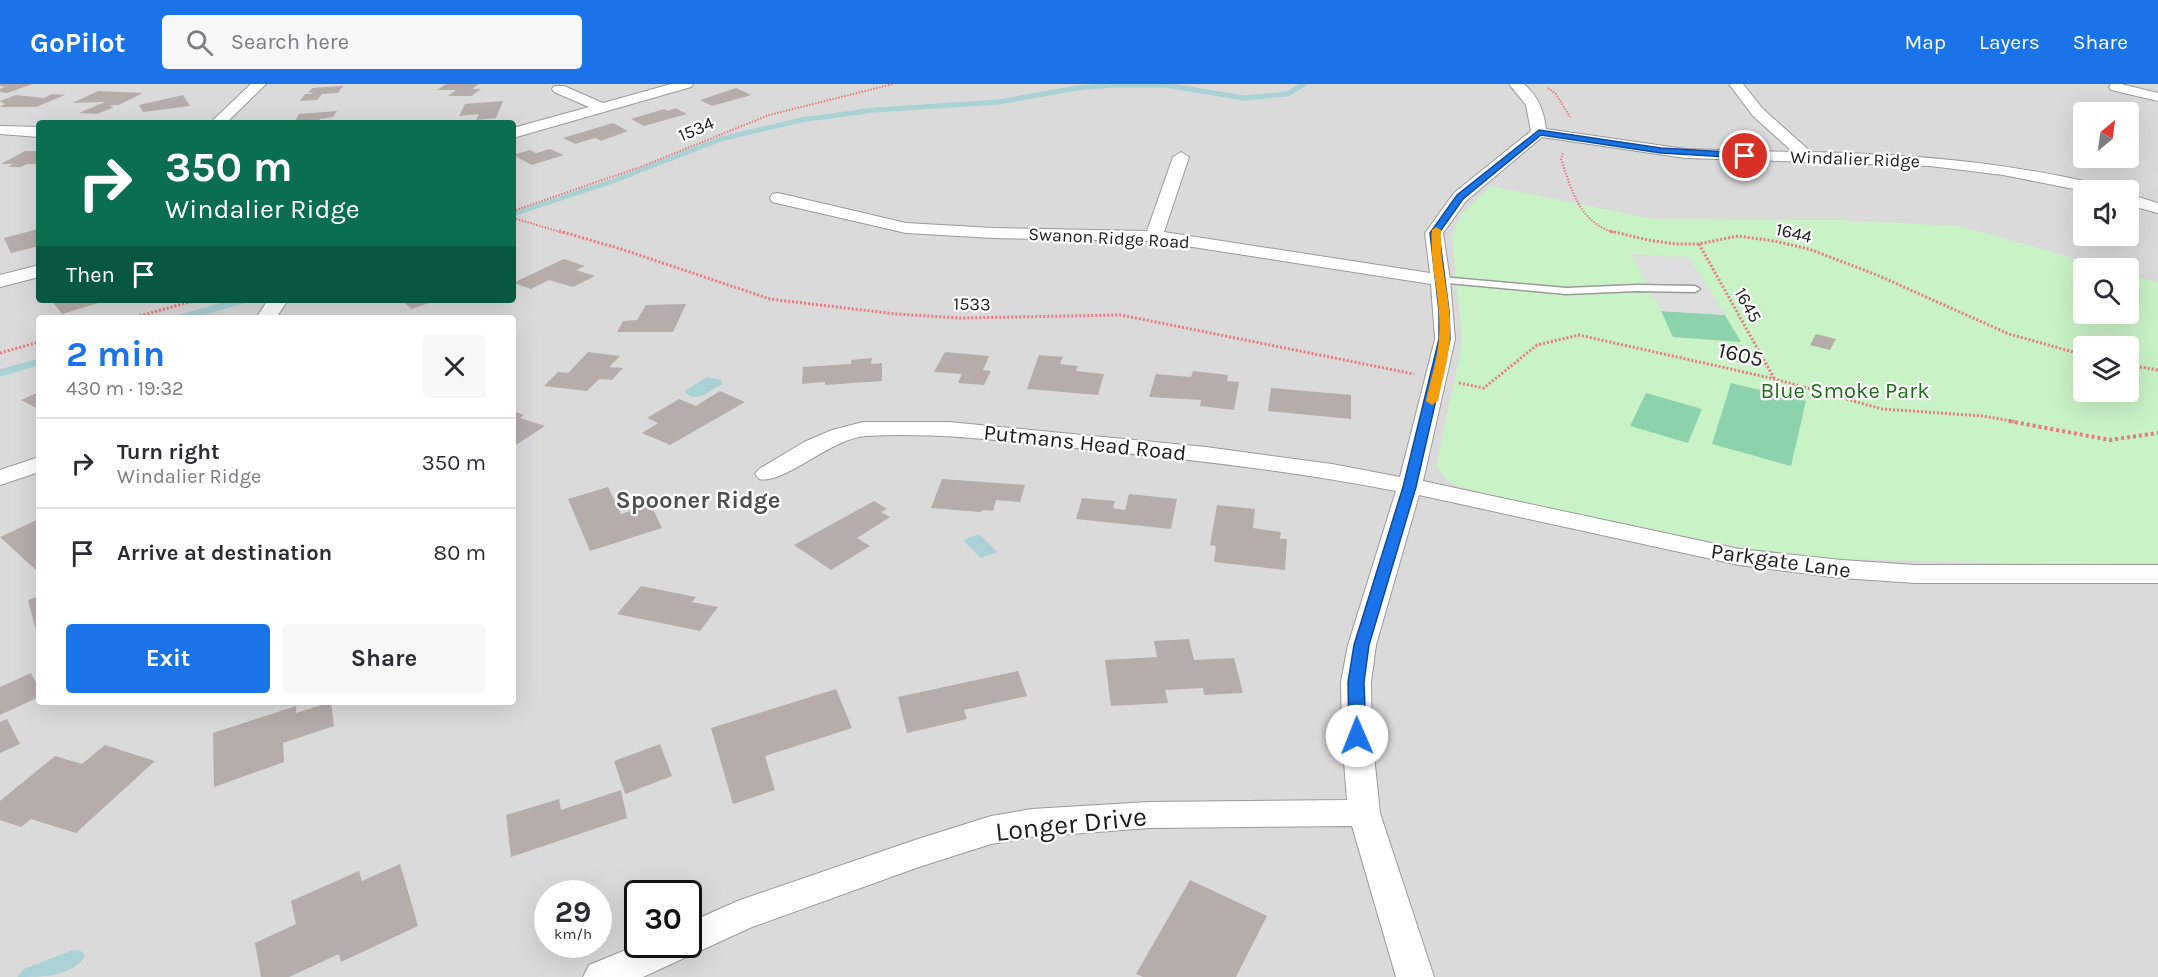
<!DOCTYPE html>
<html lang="en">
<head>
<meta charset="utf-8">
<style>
  :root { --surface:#fff; --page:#f7f7f7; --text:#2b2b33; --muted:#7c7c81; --line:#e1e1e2; --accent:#1a73e8 }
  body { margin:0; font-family:Karla,sans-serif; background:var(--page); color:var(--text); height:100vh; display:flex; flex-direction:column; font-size:22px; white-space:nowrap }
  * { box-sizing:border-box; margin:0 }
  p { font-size:20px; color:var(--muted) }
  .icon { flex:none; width:33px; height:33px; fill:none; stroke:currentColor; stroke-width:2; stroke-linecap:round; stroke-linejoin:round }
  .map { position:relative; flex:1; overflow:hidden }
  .side { position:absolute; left:36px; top:231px; width:480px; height:390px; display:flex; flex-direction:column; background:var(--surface); border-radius:6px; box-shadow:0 6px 24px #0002 }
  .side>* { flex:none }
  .top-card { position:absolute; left:36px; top:36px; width:480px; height:183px; border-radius:6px; box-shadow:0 6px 24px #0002; background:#0b6e4f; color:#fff; overflow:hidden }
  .needle { width:39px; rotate:29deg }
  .tools { position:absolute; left:2073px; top:18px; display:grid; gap:12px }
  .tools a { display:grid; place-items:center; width:66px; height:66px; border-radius:6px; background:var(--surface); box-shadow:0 6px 24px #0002; font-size:30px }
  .speed { position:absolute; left:534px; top:796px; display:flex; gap:12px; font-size:30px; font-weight:700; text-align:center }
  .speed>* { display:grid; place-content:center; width:78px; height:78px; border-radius:50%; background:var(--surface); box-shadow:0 6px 24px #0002; line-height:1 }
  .speed small { font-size:15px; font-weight:400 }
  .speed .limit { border:3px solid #111; border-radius:9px; background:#fff; color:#111 }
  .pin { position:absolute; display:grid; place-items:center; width:51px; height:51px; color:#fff; margin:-26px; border:3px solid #fff; border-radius:50%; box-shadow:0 2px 6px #0007 }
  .me { position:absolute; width:66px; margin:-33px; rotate:359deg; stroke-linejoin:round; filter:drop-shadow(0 0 4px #0008) }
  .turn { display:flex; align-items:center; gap:21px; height:126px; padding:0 30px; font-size:27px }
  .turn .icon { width:78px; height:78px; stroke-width:2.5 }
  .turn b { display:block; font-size:42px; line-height:51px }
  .then { display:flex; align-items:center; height:57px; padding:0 30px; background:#0003; gap:12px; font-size:22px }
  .round { display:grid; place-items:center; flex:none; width:63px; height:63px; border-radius:6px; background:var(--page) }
  .overview { display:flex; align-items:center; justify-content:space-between; height:102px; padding:0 30px }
  h1 { font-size:36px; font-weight:700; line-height:45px; color:var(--accent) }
  .button { display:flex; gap:12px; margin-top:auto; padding:12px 30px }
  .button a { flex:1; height:69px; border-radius:6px; background:var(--accent); color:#fff; font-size:24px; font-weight:700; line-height:69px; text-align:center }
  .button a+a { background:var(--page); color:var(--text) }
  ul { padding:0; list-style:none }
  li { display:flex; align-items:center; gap:18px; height:90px; padding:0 30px; border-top:2px solid var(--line) }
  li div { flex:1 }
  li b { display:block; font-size:22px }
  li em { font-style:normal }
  header { display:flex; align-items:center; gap:36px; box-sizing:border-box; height:84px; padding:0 30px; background:var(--accent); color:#fff }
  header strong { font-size:28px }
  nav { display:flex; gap:33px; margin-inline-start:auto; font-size:21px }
  .search { width:420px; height:54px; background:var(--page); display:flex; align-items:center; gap:15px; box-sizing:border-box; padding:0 21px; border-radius:6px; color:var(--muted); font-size:22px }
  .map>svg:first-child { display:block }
  .residential { fill:#dbdada; fill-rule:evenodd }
  .park { fill:#c9f2c6; fill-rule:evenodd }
  .pitch { fill:#8cd2ad }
  .parking { fill:#ddd }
  .water { fill:#aad2d5 }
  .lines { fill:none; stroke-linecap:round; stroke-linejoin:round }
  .stream-far1 { stroke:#aad2d5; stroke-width:5 }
  .stream { stroke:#aad2d5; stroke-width:7 }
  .building { fill:#b6adaa }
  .service-casing { stroke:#9a9a9a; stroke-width:3 }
  .minor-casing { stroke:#9a9a9a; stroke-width:2 }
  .path-far2 { stroke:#e87b7f; stroke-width:2; stroke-dasharray:1.5 1.5; stroke-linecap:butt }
  .path-far1 { stroke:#e87b7f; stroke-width:3; stroke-dasharray:2 2; stroke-linecap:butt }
  .path { stroke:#e87b7f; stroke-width:4; stroke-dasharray:3 3; stroke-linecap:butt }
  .service { fill:#fff; fill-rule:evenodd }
  .minor { fill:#fff; fill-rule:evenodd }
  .route { fill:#1a73e8; stroke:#114b97; stroke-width:1.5 }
  .slow { fill:#f59e0b }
  .labels { text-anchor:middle; stroke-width:4.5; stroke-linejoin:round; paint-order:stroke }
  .far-street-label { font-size:18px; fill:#1d1d1d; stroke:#fff }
  .street-label { font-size:22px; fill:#1d1d1d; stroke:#fff }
  .park-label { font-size:22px; fill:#1e6d19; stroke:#fff }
  .neighbourhood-label { font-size:24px; font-weight:bold; fill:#505050; stroke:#fff }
  .near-street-label { font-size:27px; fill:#1d1d1d; stroke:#fff }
</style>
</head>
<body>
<header>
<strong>GoPilot</strong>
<div class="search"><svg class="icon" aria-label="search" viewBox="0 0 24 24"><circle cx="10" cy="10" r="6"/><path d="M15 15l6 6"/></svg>Search here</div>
<nav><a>Map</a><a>Layers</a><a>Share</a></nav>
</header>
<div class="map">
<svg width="2158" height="893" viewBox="0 0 2158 893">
  <rect width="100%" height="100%" fill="#ede9e4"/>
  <path class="residential" d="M0,0H2158V893H0ZM2084,28H2128V74H2084ZM39,39H513V216H39ZM2084,106H2128V152H2084ZM2084,184H2128V230H2084ZM39,234H513V618H39ZM2084,262H2128V308H2084ZM548,810H598V861H548ZM638,810H688V861H638Z"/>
  <path class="park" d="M1491,102L1653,135L1836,136L1959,142L2110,184H2084V230H2128L2129,190L2158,199V479L2059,480L1834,475L1748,465L1484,410L1451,399L1436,383L1459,276L1462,253L1452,152L1460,131ZM2084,262H2128V308H2084Z"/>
  <g class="pitch">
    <path d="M1661,227L1725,231L1741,258L1673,253Z"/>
    <path d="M1731,299L1806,317L1791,382L1712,360Z"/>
    <path d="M1646,309L1702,325L1688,359L1630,342Z"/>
  </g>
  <path class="parking" d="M1631,170L1689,173L1725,231L1661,227Z"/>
  <g class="water">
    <path d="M707,293L722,296V300C710,307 695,321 684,307Z"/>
    <path d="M979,450L997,468L981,474L963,456Z"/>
    <path d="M73,866L81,867L85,872C70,893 43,893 17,893L24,885Z"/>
  </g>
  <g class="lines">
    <path class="stream-far1" d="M513,130L613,97L721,55L801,36L874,26L999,18L1076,4L1114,1H1165L1244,14L1287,10L1304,0"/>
    <g class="stream">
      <path d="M181,234L243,216"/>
      <path d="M0,289L39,278"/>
    </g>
  </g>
  <g class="building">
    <path d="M0,0H33L7,9L0,8V5L5,3L0,2Z"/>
    <path d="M446,0H479L472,5H481L471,12H448L456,6H437Z"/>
    <path d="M343,2L338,9L322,10L317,16L300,17L305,10H311L313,8L308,9L312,4Z"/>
    <path d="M736,4L751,11L712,22L700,16Z"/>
    <path d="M98,7L143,9L119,21H113L109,22L114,23L97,30L79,29L105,18L72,19Z"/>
    <path d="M52,10L65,11L36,23H0L5,20L0,17L16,11L44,14Z"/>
    <path d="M183,11L190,22L143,28L139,21Z"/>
    <path d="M503,17L496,34L476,36L479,30L459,32L465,20Z"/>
    <path d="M675,24L687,30L644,42L631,35L664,25L668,27Z"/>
    <path d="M337,27L333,33L320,35L317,39H294L299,30Z"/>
    <path d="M613,39L628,47L601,57L595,54L575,60L563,54Z"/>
    <path d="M550,65L564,71L532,81L513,71L530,66L536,69Z"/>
    <path d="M25,67H39V80H27L21,83H8L13,80H1Z"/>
    <path d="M38,145L39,162L11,169L4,154Z"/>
    <path d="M564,175L585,182L576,186L595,192L573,203L549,196L531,205L513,199Z"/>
    <path d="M56,216H105V217L62,230L52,217Z"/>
    <path d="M401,216H437L412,225Z"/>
    <path d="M686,220L673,248H617L623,237L637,236L646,221Z"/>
    <path d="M1816,250L1836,255L1830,266L1810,261Z"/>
    <path d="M588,268L620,272L609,283L623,284L612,296L599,295L587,307L544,302L558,288L568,289Z"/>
    <path d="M945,268L989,272L983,286L991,287L984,301L958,299L962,290L934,288Z"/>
    <path d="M1039,271L1063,273L1060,280L1078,282L1076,287L1104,290L1098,311L1027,305Z"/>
    <path d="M872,274L871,280L882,279V297L825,301V298L802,300L803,283L851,280V276Z"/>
    <path d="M1193,287L1228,291L1227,297L1239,298L1234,326L1200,322L1201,316L1149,313L1156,290L1191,293Z"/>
    <path d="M1271,304L1351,311V335L1268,327Z"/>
    <path d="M720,307L745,318L670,361L642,349L658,339L647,334L679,315L696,322Z"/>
    <path d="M39,308L38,325L21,316Z"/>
    <path d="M513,327L524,331L520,334L545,342L513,363Z"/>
    <path d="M942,395L1025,401L1020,418L996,416L993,427L982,426L981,428L931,424Z"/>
    <path d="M608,403L621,430L651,421L662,444L590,467L568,415Z"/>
    <path d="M1129,410L1177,415L1171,445L1076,435L1082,414L1115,417L1113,424L1125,426Z"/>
    <path d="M874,417L887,425L881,428L890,433L857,454L870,462L831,486L794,461Z"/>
    <path d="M1217,421L1255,425L1253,444L1281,448L1280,455H1287L1285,486L1214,478L1216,462L1210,461Z"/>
    <path d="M39,435V486L37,487L0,453Z"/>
    <path d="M641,502L696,513L692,518L718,523L700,547L617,530Z"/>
    <path d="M39,512V554H38L28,516Z"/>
    <path d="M1189,555L1194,576L1234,574L1243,609L1204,611L1203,604L1165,606L1168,619L1111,622L1105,576L1157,573L1154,557Z"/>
    <path d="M1018,587L1027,612L964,626L967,635L907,649L898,613Z"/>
    <path d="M31,589L39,604V613L0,631V603Z"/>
    <path d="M836,605L852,644L765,672L775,706L733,720L711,644Z"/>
    <path d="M331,618L334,642L283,659L284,678L214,703L213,649L296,622V629Z"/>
    <path d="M7,635L20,660L0,669V638Z"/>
    <path d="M660,660L672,692L625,710L614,677Z"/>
    <path d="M105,661L155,677L76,749L31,735L21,743L0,736V717L55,672L82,680Z"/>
    <path d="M621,706L627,734L511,773L506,731L559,715L561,726Z"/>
    <path d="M400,780L418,842L341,878L339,870L289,893H261L255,859L296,840L291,817L359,787L362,797Z"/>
    <path d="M1190,796L1267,832L1236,893H1143L1136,890Z"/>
  </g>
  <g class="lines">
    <g class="service-casing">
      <path id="service" d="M1441,193L1566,204L1637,201L1695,202L1700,205L1695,208L1637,207L1566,210L1438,198L1437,196Z"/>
    </g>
    <g class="minor-casing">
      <g id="minor">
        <path d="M251,0H266L226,39H210Z"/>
        <path d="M671,0H693L691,3L513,54V44L589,23L554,8L552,5L554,2H564L603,19Z"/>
        <path d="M1509,0H1524C1538,12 1544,27 1546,45L1685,65L1793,68L1753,32L1729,0H1743L1763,25L1811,68C1911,70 2008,78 2105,102L2107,106L2084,107L2003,91L1930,82L1685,74L1542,53L1466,117L1443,149L1450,196L1455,255L1423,397L1739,465L1842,476L1915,481H2158V499H1915L1842,494L1739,481L1419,411L1376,561L1371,598L1372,652L1380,729L1434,893H1396L1352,742L1149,744L1032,753L991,760L919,783L752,843L643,893H583L589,881L638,861H688V839L740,816L915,756L991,732L1032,725L1149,718L1347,716L1342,652L1341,598L1348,561L1396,407C1290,386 1183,375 1075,364C1006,357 936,348 866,352C831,354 784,401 759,395L755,390L759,385L804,358L832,346L863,338H949L1206,363L1332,380L1400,393L1435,255L1431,200L1154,157L993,154L906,149L772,118L770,114L772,110L778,109L906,139L993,144L1147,147L1173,73L1181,68L1189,73L1164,148L1430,189L1425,149L1428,145L1454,109L1531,47L1526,21Z"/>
        <path d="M2111,0H2121L2158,9V17L2111,6L2109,3Z"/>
        <path d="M0,42L39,43V53L0,50Z"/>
        <path d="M2128,110L2158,119V129L2128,121Z"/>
        <path d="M39,181V193L0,203V191Z"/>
        <path d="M268,216H288L276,234H256Z"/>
        <path d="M39,373V388L0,401V386Z"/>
      </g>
    </g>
    <g class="path-far2">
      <path d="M1548,4L1556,10L1570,33"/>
      <path d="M1563,69L1561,75C1572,107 1579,138 1615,149"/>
      <path d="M513,127L643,82L769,31L893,0"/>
      <path d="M513,134L564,149"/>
    </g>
    <g class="path-far1">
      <path d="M559,147L621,165L770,215L896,230L961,234L1121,231L1414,290"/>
      <path d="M1610,147L1648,156L1676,160H1698L1738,152L1774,157L1809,165L1877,191L2009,250L2084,271"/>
      <path d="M1699,160L1774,294"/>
      <path d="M132,234L197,216"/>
      <path d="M0,269L39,258"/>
      <path d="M2128,281L2158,286"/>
      <path d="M1459,299L1484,304L1537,261L1579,251L1775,295L1882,325L1983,332L2017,338"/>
    </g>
    <path class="path" d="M2009,337L2110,356L2158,349"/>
    <use href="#service" class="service"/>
    <use href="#minor" class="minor"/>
  </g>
  <path class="route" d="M1539,46L1661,64L1745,69L1749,72L1745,74L1661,69L1541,51L1463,115L1439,149L1449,227L1450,255L1416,403L1369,561L1364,598L1366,652L1363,657L1357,659L1352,657L1349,652L1348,598L1354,561L1403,403L1439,255V227L1430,149L1457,111Z"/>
  <path class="slow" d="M1436,143L1441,146C1439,182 1452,217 1450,253C1449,274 1442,297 1438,317L1432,321L1426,317C1430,297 1438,274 1439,253C1442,217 1429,182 1432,146Z"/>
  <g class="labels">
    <g class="far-street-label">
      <text transform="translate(696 45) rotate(-23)" y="6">1534</text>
      <text transform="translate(1855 75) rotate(2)" y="6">Windalier Ridge</text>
      <text transform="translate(1794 149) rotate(13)" y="6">1644</text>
      <text transform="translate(1109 154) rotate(3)" y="6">Swanon Ridge Road</text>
      <text transform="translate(972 220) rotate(1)" y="6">1533</text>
      <text transform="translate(1748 221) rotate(61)" y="6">1645</text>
    </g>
    <g class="street-label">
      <text transform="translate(1741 270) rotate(13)" y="8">1605</text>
      <text transform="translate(1085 358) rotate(6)" y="8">Putmans Head Road</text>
      <text transform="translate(1781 476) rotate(8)" y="8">Parkgate Lane</text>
    </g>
    <g class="park-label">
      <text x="1845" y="314">Blue Smoke Park</text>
    </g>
    <g class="neighbourhood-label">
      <text x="698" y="424">Spooner Ridge</text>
    </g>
    <g class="near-street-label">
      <text transform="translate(1071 740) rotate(-6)" y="9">Longer Drive</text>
    </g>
  </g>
</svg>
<div class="tools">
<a><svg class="needle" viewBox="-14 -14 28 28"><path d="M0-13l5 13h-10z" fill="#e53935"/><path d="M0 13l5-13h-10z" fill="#7c7c81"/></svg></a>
<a><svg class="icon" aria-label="sound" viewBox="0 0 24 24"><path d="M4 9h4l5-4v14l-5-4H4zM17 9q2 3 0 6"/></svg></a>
<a><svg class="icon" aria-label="search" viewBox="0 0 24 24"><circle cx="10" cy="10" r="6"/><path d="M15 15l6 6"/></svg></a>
<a><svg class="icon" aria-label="layers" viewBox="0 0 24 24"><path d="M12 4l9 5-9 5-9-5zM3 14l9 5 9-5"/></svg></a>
</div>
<div class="speed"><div>29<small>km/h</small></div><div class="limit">30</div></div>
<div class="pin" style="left:1745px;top:72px;background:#d93025"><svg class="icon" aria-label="arrive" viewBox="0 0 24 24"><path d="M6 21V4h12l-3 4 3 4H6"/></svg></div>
<svg class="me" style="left:1357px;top:652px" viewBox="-20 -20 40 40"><circle r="19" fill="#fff"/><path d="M0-13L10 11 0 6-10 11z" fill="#1a73e8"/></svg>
<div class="top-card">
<div class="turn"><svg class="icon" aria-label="right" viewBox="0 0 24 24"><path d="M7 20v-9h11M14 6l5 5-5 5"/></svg><div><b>350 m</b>Windalier Ridge</div></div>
<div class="then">Then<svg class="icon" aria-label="arrive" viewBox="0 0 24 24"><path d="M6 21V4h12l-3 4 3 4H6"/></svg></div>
</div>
<section class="side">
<div class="overview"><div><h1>2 min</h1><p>430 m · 19:32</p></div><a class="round"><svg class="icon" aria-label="close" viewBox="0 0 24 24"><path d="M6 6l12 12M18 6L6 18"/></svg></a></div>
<ul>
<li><svg class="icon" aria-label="right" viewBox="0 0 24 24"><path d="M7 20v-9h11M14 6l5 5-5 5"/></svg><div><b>Turn right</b><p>Windalier Ridge</p></div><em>350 m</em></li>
<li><svg class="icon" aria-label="arrive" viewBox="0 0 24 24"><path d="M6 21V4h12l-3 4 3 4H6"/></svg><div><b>Arrive at destination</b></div><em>80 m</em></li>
</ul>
<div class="button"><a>Exit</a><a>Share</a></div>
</section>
</div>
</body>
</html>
